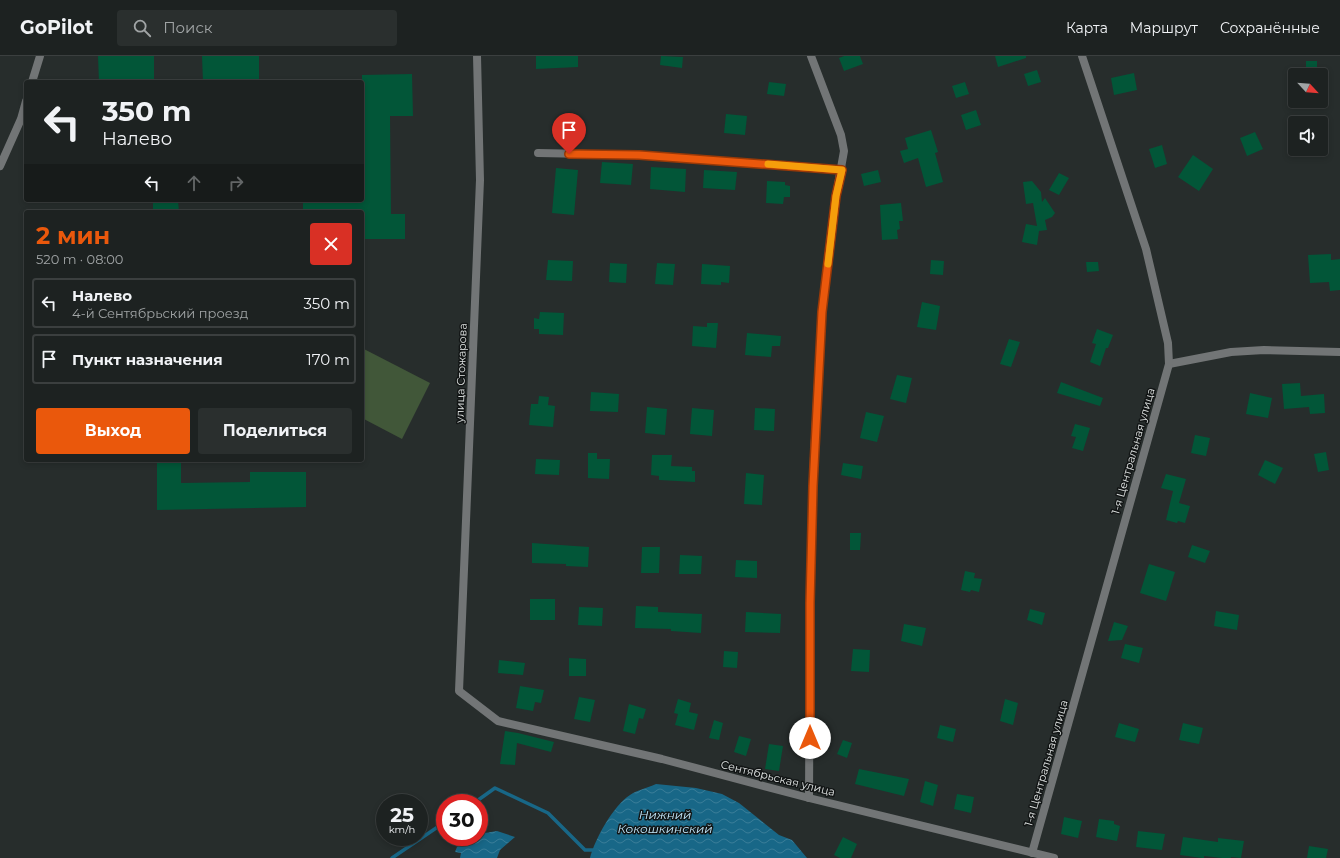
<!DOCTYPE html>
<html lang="ru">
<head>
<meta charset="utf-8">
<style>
  :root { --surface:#1d2221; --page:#2a2f2e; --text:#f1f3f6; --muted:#a0a4a5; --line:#3b3f3f; --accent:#ea580c }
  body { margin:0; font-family:Montserrat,sans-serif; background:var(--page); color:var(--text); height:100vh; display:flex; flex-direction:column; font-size:15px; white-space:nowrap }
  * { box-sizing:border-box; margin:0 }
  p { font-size:13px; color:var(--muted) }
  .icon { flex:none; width:22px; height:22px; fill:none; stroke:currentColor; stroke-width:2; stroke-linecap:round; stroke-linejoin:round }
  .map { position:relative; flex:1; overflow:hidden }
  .drawer { position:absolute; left:24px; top:154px; width:340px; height:252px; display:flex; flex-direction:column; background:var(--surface); border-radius:4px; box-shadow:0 2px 6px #0003,0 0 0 1px var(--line) }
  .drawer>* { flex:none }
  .banner { position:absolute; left:24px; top:24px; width:340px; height:122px; border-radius:4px; box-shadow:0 2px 6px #0003,0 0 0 1px var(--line); background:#1d2221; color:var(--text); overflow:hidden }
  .needle { width:26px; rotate:116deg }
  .tools { position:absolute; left:1288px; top:12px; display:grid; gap:8px }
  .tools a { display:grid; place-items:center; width:40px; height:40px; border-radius:4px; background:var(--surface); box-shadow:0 2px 6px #0003,0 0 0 1px var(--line); font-size:20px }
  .speed { position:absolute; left:376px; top:738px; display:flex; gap:8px; font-size:20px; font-weight:700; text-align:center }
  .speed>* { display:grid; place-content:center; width:52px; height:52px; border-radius:50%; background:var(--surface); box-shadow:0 2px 6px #0003,0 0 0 1px var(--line); line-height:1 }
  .speed small { font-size:10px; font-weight:400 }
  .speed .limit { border:6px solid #d22; background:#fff; color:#111 }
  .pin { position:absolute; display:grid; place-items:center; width:34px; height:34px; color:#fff; margin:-41px -17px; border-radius:50% 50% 50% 0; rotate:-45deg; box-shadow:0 0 4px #0007 }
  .pin .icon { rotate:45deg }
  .me { position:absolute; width:44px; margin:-22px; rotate:0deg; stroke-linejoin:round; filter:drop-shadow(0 0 3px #0008) }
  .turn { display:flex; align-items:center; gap:14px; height:84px; padding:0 12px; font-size:18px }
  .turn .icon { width:52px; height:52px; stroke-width:2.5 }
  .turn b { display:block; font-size:28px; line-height:34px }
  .lanes { display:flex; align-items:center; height:38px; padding:0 12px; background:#0003; justify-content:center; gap:20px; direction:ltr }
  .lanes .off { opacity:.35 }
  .round { display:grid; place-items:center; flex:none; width:42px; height:42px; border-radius:4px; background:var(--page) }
  .overview { display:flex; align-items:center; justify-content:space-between; height:68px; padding:0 12px }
  h1 { font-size:24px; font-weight:700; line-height:30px; color:var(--accent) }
  .cta { display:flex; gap:8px; margin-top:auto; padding:8px 12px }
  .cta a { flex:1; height:46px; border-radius:4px; background:var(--accent); color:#fff; font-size:16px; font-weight:700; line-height:46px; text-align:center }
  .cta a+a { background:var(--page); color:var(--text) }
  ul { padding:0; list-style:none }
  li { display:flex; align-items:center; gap:12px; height:50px; margin:0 8px 6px; padding:0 4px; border:2px solid var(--line); border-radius:4px }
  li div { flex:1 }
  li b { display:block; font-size:15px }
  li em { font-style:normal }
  header { display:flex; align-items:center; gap:24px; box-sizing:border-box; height:56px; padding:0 20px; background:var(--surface); border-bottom:1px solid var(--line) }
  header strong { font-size:19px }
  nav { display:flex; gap:22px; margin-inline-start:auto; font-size:14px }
  .search { width:280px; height:36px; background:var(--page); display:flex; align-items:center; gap:10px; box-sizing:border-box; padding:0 14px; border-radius:4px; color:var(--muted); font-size:15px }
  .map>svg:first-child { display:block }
  .park { fill:#415739 }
  .water { fill:url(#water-waves) }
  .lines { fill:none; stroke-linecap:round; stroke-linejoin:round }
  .stream { stroke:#186787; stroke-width:3.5 }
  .building { fill:#025638 }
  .street { stroke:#727576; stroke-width:8 }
  .route-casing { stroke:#983908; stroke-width:10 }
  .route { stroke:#ea580c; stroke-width:7 }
  .slow { stroke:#f59e0b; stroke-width:7 }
  .labels { text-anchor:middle; stroke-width:3; stroke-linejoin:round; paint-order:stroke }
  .street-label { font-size:11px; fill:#e2e6e5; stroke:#121515 }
  .water-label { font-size:12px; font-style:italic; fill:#c3e8fc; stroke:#121515 }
</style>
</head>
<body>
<header>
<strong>GoPilot</strong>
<div class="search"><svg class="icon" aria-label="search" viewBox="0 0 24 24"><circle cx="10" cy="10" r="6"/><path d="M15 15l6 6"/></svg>Поиск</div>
<nav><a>Карта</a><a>Маршрут</a><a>Сохранённые</a></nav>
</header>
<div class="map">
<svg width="1340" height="802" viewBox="0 0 1340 802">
  <defs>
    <pattern id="water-waves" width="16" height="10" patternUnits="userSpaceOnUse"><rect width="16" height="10" fill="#186787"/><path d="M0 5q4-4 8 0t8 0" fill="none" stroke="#397d98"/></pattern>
  </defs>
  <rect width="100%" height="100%" fill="#272d2c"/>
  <path class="park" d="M362,292L430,327L402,383L362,362Z"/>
  <g class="water">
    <path d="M656,728L696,732L722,738L739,747L779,779L792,784L807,802H590C595,783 613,750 630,739C637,734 647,732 656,728Z"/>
    <path d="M497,775L515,781L500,794L497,802H460L461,797L455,796L457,791L468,781H479V778Z"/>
  </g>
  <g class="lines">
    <g class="stream">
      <path d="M474,747L495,732L548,757L585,794H597"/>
      <path d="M392,802L445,766"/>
    </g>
  </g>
  <g class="building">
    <path d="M98,0H154V26H99Z"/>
    <path d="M202,0H259V26H203Z"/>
    <path d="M536,0H578V11L536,13Z"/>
    <path d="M661,0L683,1L682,12L660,9Z"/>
    <path d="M844,0H860L863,8L844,15L839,2Z"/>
    <path d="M995,0H1026V2L998,11Z"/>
    <rect x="1306" y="5" width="11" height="14"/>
    <path d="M1037,14L1041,26L1028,30L1024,18Z"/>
    <path d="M1134,17L1137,34L1114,39L1111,22Z"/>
    <path d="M412,18L413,60H390L391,158H405V183H362V156H303V144H362V19Z"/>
    <path d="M769,26L786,28L784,40L767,38Z"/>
    <path d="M965,26L969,38L956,42L952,30Z"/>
    <path d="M976,54L981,69L966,74L961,59Z"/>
    <path d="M726,58L747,60L745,79L724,77Z"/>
    <path d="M931,74L938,96L935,97L943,126L926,131L918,102L904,107L900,95L908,93L905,82Z"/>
    <path d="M1255,76L1263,93L1247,100L1240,82Z"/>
    <path d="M1162,89L1167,108L1155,112L1149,93Z"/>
    <path d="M1193,99L1213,113L1199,135L1178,121Z"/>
    <path d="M602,106L633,108L631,129L600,127Z"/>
    <path d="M651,111L686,113L685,136L650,133Z"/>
    <path d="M556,112L578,114L574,159L552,157Z"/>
    <path d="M704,114L737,116L735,134L703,132Z"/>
    <path d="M878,114L881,126L864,130L861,118Z"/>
    <path d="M1059,117L1069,122L1059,139L1049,134Z"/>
    <path d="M767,125L785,126V129L790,130V141H784L783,148L766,147Z"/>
    <path d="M1032,125L1041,136L1042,146L1045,142L1055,157L1052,161L1045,164L1047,174L1039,175L1037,189L1022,186L1026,168L1037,170L1033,147L1026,148L1023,126Z"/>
    <path d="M153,144H178L179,156H153Z"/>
    <path d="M901,147L903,165H899L900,173L897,174L898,183L882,184L880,149Z"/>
    <path d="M1331,198V204L1340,203V234L1330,235L1329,226L1310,227L1308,199Z"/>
    <path d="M548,204L573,205L572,225L546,224Z"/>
    <path d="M931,204L944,205L943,219L930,218Z"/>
    <path d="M1086,206H1098L1099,215L1087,216Z"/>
    <path d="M610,207L627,208L626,227L609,226Z"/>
    <path d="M657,207L675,208L673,229L655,228Z"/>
    <path d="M702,208L730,210L729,227L721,226V229L701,228Z"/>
    <path d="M922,246L940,250L936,274L917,271Z"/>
    <path d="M540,256L564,257L563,279L539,278V273H534V262L539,263Z"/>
    <path d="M707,267H718L716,292L692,290L693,270L707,271Z"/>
    <path d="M1097,273L1113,279L1108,292H1106L1100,310L1090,306L1096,288L1092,287Z"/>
    <path d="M747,277L781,280L780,290H772L771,301L745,299Z"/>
    <path d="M1009,283L1020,286L1011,311L1000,308Z"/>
    <path d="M897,319L912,322L906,347L890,343Z"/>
    <path d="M1061,326L1103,342L1100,350L1057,337Z"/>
    <path d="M1300,327L1301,340L1324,338L1325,357L1310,358L1309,351L1284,353L1282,328Z"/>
    <path d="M591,336L619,338L618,356L590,355Z"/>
    <path d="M1250,337L1272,342L1268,362L1246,358Z"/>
    <path d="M539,340L549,341L548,349L555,350L553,371L529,369L531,348H538Z"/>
    <path d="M647,351L667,353L665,379L645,377Z"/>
    <path d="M692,352L714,354L712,380L690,378Z"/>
    <path d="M755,352L775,353L774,375L754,374Z"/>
    <path d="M866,356L884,360L877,386L860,382Z"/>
    <path d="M1075,368L1090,372L1083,395L1072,392L1076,381L1071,380Z"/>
    <path d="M1195,379L1210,382L1206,400L1191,397Z"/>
    <path d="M1326,396L1329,414L1318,416L1314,398Z"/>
    <path d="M588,397H597V403H610L609,423L588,422Z"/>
    <path d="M652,399H672L671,410L692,411V415H695V426L659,424V420L651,419Z"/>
    <path d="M536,403L560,404L559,419L535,418Z"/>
    <path d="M157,404H181V427L250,426V416H306V451L157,454Z"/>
    <path d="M1265,404L1283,412L1275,428L1258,419Z"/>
    <path d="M843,407L863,410L861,423L841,419Z"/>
    <path d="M746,417L764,419L762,449L744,448Z"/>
    <path d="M1166,418L1186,423L1179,447L1190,450L1185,467L1178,465L1177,467L1166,464L1173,435L1161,432Z"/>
    <path d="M850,477H861L860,494H850Z"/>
    <path d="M532,487L589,491L588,511L566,510V508L532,507Z"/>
    <path d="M1192,489L1210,495L1205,507L1188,501Z"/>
    <path d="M642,491H660L659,517H641Z"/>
    <path d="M680,499L702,500L701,518H679Z"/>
    <path d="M736,504L757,505V522L735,521Z"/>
    <path d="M1149,508L1175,516L1166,545L1140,537Z"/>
    <path d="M965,515L975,517L974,522L982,523L979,536L971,534L970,536L961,534Z"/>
    <rect x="530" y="543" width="25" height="21"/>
    <path d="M636,550L658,551V556L702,558L701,577L671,575V573L635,572Z"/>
    <path d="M579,551L603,552L602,570L578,569Z"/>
    <path d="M1030,553L1045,557L1042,569L1027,564Z"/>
    <path d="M1216,555L1239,559L1237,574L1214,570Z"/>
    <path d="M746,556L781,558L780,577L745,576Z"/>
    <path d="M1114,566L1128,570L1122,584L1108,585Z"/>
    <path d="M904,568L926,572L922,590L901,585Z"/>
    <path d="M1125,588L1143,592L1139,607L1121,602Z"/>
    <path d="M853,593L870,594L869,616L851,615Z"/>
    <path d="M724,595L738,596L737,612L723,611Z"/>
    <path d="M569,602L586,603V620H569Z"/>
    <path d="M499,604L525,607L523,619L498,617Z"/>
    <path d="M520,630L544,634L541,647L535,646L533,655L516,652Z"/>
    <path d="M579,641L595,644L590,666L574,663Z"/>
    <path d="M678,643L691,647L689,656L698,658L694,674L675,669L678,658L674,657Z"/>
    <path d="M1005,643L1018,647L1013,669L1000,665Z"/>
    <path d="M629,648L646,653L643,663L639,662L635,678L623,675Z"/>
    <path d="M714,664L723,667L719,684L709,682Z"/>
    <path d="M1119,667L1139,673L1135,686L1115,681Z"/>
    <path d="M1183,667L1203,672L1199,688L1179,684Z"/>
    <path d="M940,669L956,673L953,686L937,682Z"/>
    <path d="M505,675L518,677L554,686L551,696L517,687L515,709L500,708Z"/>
    <path d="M739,680L751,683L746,700L734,696Z"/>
    <path d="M843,684L852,687L847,702L837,698Z"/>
    <path d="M769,688L783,690L779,715L765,713Z"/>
    <path d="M859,713L909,723L904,740L855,728Z"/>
    <path d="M925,725L938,729L933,750L920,746Z"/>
    <path d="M957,738L974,741L971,757L954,753Z"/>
    <path d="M1064,761L1082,765L1078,782L1061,778Z"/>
    <path d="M1099,763L1114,765V768L1120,770L1117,785L1096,781Z"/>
    <path d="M1138,775L1165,778L1162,794L1136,791Z"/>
    <path d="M843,781L857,788L851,802H840L834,799Z"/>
    <path d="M1183,781L1218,786V782L1244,785L1241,802L1231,801V802H1222L1204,800V802H1202L1180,799Z"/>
    <path d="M1309,790L1328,793L1326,802H1307Z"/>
  </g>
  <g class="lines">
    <g class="street">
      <path d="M477,0L480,124L459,635L498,665L662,703L809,742L1054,802"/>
      <path d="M32,26L40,0"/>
      <path d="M538,97L639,99L842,114"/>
      <path d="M0,110L21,63L26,45"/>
      <path d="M1169,308L1231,296L1264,294L1340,296"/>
      <path d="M809,742L810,547L814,400L822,255L836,140L844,95L841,79L811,0"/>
      <path d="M1032,797L1169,308L1168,287L1146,193L1082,0"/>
    </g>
  </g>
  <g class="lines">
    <g class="route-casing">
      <path id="route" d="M569,98L639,99L842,114L836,140L822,256L813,430L810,547V682"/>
    </g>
    <use href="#route" class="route"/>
    <path class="slow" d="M768,108L842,114L836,140L828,208"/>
  </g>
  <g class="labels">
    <g class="street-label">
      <text transform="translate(461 317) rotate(-88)" y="4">улица Стожарова</text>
      <text transform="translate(1133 395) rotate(-74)" y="4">1-я Центральная улица</text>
      <text transform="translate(1046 707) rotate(-74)" y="4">1-я Центральная улица</text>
      <text transform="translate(778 722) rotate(14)" y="4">Сентябрьская улица</text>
    </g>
    <g class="water-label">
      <text x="665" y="763">Нижний<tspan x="665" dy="14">Кокошкинский</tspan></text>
    </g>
  </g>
</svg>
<div class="tools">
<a><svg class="needle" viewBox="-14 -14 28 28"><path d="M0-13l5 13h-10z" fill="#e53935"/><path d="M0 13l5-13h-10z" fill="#a0a4a5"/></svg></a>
<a><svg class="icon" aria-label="sound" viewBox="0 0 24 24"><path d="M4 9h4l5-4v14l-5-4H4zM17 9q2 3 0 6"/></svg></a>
</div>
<div class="speed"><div>25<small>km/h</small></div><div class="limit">30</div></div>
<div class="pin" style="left:569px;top:98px;background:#d93025"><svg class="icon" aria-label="arrive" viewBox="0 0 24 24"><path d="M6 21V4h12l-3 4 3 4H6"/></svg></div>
<svg class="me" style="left:810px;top:682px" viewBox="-20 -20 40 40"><circle r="19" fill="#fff"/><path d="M0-13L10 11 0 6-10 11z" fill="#ea580c"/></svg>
<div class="banner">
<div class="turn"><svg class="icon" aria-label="left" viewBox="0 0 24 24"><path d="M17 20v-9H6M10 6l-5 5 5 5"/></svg><div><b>350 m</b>Налево</div></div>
<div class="lanes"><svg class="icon" aria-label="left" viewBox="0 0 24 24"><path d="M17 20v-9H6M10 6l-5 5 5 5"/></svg><svg class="icon off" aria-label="ahead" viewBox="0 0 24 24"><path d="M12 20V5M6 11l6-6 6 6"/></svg><svg class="icon off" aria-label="right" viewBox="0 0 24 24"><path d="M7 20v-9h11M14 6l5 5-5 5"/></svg></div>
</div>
<section class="drawer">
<div class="overview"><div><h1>2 мин</h1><p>520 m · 08:00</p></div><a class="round" style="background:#d93025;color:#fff"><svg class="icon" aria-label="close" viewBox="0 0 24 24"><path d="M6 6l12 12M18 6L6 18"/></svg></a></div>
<ul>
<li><svg class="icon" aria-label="left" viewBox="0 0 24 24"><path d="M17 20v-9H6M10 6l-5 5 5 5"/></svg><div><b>Налево</b><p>4-й Сентябрьский проезд</p></div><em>350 m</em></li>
<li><svg class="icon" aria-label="arrive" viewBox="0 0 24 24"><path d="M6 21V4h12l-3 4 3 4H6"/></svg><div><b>Пункт назначения</b></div><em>170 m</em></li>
</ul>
<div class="cta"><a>Выход</a><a>Поделиться</a></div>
</section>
</div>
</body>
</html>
